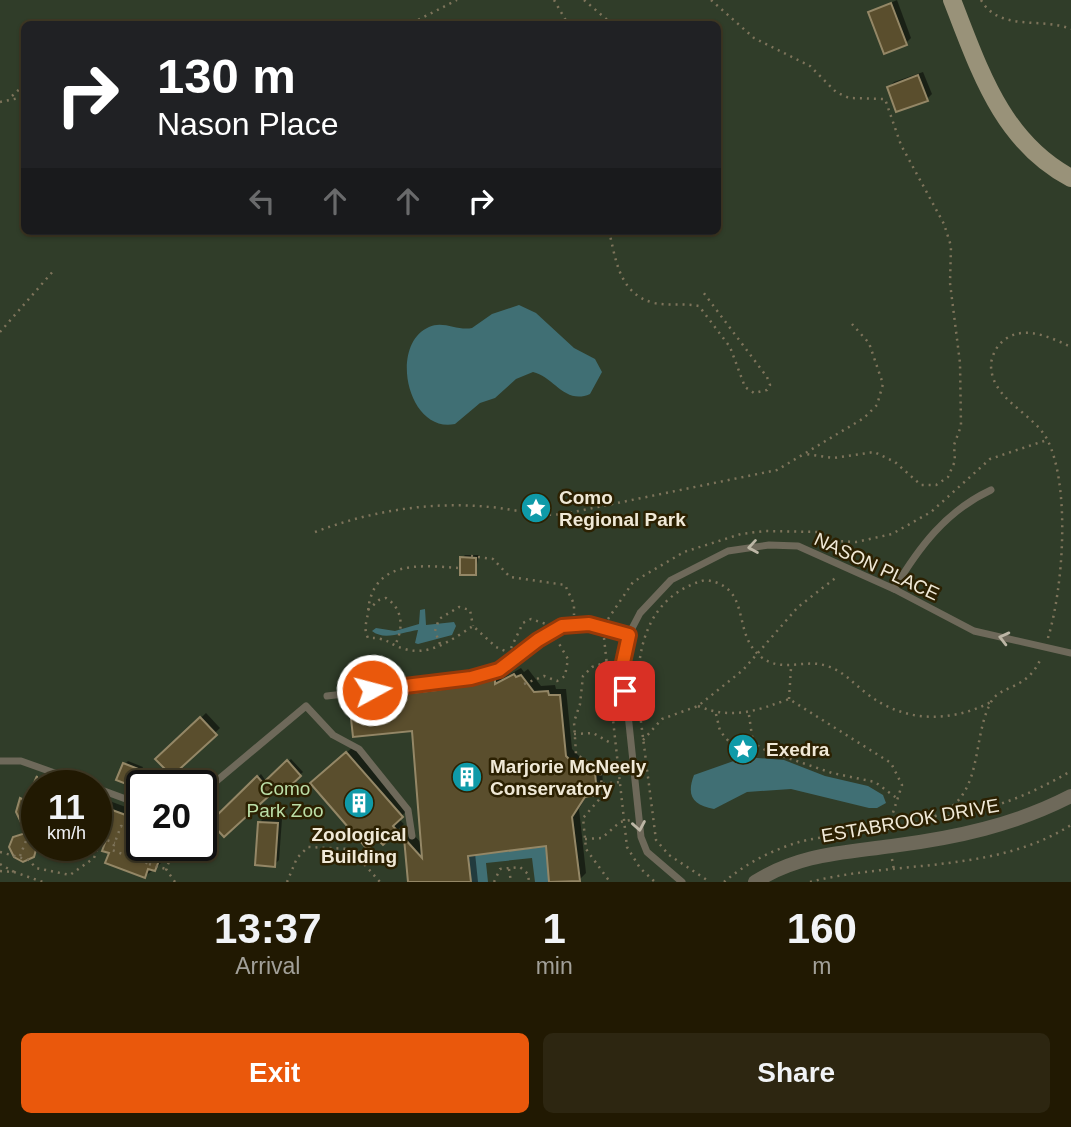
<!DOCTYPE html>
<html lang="en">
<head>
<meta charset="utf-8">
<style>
  :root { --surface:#211902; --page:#2d2611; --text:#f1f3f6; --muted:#a2a099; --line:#3e3824; --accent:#ea580c }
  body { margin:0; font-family:Arial,sans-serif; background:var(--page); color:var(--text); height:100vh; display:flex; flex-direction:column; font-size:26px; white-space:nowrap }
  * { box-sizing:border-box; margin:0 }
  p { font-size:23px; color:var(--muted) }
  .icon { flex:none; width:38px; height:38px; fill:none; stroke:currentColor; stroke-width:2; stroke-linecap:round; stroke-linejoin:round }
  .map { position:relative; height:882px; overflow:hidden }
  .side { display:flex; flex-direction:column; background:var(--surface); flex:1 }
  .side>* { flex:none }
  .top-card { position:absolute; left:21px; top:21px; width:700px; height:214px; border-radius:10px; box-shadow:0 2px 5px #0004,0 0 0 2px var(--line); background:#202124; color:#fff; overflow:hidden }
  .speed { position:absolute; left:21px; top:770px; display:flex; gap:14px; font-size:35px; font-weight:700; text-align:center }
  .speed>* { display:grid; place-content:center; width:91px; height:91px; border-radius:50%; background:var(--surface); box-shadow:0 2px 5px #0004,0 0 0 2px var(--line); line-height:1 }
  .speed small { font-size:18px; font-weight:400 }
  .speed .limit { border:4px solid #111; border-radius:10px; background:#fff; color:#111 }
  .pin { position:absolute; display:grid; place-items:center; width:60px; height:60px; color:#fff; margin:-30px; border-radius:14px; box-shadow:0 4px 10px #0006 }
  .me { position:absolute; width:77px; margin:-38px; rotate:83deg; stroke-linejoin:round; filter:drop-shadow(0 0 5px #0008) }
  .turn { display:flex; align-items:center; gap:24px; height:147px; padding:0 21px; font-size:32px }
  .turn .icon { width:91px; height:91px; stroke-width:2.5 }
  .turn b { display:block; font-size:49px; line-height:60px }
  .lanes { display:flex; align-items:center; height:66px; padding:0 21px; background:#0003; justify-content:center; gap:35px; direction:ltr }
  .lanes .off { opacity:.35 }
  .eta { display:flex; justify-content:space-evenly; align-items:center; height:119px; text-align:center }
  .eta b { font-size:42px; font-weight:800; line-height:49px }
  .button { display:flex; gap:14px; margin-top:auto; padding:14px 21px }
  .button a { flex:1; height:80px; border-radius:10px; background:var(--accent); color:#fff; font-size:28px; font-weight:800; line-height:80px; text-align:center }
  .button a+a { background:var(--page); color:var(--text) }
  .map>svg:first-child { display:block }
  .green { fill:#303d29; fill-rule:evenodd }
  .water { fill:#406f74 }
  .shadow { fill:#0007 }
  .building { fill:#5a4e2d; stroke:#948766; stroke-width:2 }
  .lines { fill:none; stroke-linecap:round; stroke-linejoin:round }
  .path { stroke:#7e745b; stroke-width:2.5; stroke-dasharray:2 5; stroke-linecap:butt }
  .lane { stroke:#6e695a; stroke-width:7 }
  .street { stroke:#6e695a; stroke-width:14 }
  .secondary { stroke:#999279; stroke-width:18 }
  .oneway { stroke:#bcb6a5 }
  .route-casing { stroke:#983908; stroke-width:18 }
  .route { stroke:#ea580c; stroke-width:12 }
  .labels { text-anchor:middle; stroke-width:5; stroke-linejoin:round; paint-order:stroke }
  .poi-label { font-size:19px; font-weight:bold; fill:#f0e9d7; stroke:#2c2102; text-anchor:start }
  .street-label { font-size:19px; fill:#f0e9d7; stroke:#2c2102 }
  .park-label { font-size:19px; fill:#bbdea7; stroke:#2c2102 }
</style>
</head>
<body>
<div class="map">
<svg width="1071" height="882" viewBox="0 0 1071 882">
  <rect width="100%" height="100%" fill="#2c2102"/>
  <path class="green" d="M0,0H1071V882H0ZM24,24H718V231H24ZM37,786H96V845H37ZM142,786H201V845H142Z"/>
  <g class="water">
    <path d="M519,305L536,313L574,348L595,359L602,372L590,394C565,405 554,377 533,372L516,379L495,398L480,403L455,424C408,434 388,345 429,327C443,320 457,331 472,328L492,314Z"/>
    <path d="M425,609L426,625L454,622L456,626L452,635L418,644L415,643L418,630C403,632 384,641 372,631L376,628L395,631L419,624L420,610Z"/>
    <path d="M745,757L784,760L825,776L868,786L883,795L886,803L877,808H869L791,789L747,792L714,809C693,805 686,796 694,775Z"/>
    <path d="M543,820L549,882H535L532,858L486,863L488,882H471L466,841L478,855L535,848L533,832Z"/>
  </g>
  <g class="shadow">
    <path d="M897,0L911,38L906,43L870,12Z"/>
    <path d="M923,72L932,94L927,99L889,87L894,82Z"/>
    <path d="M465,555H479L475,574L462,558Z"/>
    <path d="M521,668L524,672L528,669L541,686L555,685L556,689H566L572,749L590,767L602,766L603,786L596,793L587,795L579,809L586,873L579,880L551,882L547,845L475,853L478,882H410L406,839L412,833L423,845L414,730L351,700L358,693L445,684L501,673L502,679Z"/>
    <path d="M206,713L220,728L172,774L158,759Z"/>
    <path d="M354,746L408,809L399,819L404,824L383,843L319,777Z"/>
    <path d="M291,759L303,772L287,787L282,782L213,822L261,774L266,781Z"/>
    <path d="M128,761L143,767L134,785L125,764Z"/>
    <path d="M39,783L47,786H37V845H41L33,856L15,838L26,830L22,799Z"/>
    <path d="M96,796L142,813V845H167L161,863L155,869L145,876L111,852L112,828L96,822Z"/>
    <path d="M265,817L282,819L279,860L274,865L260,822Z"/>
  </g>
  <g class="building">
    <path d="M891,3L907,45L884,54L868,12Z"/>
    <path d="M918,75L928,101L896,112L887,87Z"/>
    <path d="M460,557L476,558V575H460Z"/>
    <path d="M514,674L516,677L521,675L534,692L548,691L549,695H560L566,756L583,773L595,772L597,795L585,797L572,817L580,881L549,882L546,846L468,856L471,882H408L404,838L422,858L412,731L353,737L349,700L437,690L495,678V684Z"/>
    <path d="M200,717L217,735L172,776L155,759Z"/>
    <path d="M346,752L403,817L393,826L398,832L383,845L378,840L367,849L310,783Z"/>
    <path d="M287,760L301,776L287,789L282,784L224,837L210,822L257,776L263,783Z"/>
    <path d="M123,763L141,770L134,787L116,780Z"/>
    <path d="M37,776V831L32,834L37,846L34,857L23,862L14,857L9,847L13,837L26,833L16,812L20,798L26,801Z"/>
    <path d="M96,804L142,821V845H165L155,871L148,869L145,878L105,863L109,853L102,851L110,829L96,824Z"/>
    <path d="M258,822L278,823L275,867L255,865Z"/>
  </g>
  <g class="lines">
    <g class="path">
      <path d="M554,0L568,24"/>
      <path d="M584,0L612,24"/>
      <path d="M711,0L754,38L810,66L836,92L849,98L885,99L901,145L944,224L951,246L950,283L960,363L961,426L954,445L955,461L948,477L936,485H921L895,462L874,452L834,458L805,454"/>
      <path d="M981,0C999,32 1042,17 1071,29"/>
      <path d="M412,23L457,0"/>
      <path d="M12,96L24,85"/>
      <path d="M0,102L24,97"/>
      <path d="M609,231C616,260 619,294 654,303C669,306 684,303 699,306L730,347L745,387L754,393L767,390L770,385L767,377L703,292"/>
      <path d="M0,332L55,269"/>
      <path d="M315,532C371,511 430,501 490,507C516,509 537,517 564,514L777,470L864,418L877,405L883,384L869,343L852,324"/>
      <path d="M471,556L493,559L510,577L565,585L574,604V615"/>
      <path d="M458,568C419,565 372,560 368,612C367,622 363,628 368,638C388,637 389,645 405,649C430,657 454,638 473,626L496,647L505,651"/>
      <path d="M368,610L379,600L386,598C402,608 404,626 396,643"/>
      <path d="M608,619L633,582L684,552L741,534L765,531L820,532L838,541L856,542L892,534L931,512L990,459L1047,440"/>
      <path d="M604,638L627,847L640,868L655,882"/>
      <path d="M1048,638C1063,589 1071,486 1047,439C1032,412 992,400 991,366C991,359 994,352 998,346C1018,322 1048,336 1071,347"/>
      <path d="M440,644L435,631L439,619L459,607L470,610L473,626"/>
      <path d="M511,648L523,623L531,619L546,624"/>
      <path d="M607,662L592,667L583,676L580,704L574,722L576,754L600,770L603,795L583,818L586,849L610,882"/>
      <path d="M524,684L544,676L557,681L565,676L568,659L558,642"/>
      <path d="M789,699L791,668"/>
      <path d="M638,700C636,648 647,596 705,580C753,586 731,632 760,656C781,674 804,658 827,666C843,671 853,683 866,693C904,723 950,723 991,702"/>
      <path d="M698,706C732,720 756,711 789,699L891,763L902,785L888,828"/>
      <path d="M640,714L656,840L669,855L710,882"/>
      <path d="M716,714L720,731L731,744L739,740L749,741L767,751L832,773L875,782L898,799"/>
      <path d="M749,715L753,743"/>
      <path d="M574,734L593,733L609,742"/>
      <path d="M643,740L662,719L698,706L743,670L798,607L838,576"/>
      <path d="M596,784L621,782"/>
      <path d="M942,814L945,817C992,810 1030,795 1071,771"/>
      <path d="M142,834L121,826L112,850L149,864L156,845"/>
      <path d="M585,839L602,838L620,822L631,820"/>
      <path d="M0,852L29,860L36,868L70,875L94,858L101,838L115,843"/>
      <path d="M20,856L27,838"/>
      <path d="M892,859L894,870"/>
      <path d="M0,864L14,872"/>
      <path d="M149,864L166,869"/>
      <path d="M509,869L511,882"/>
      <path d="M0,871L14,872L43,882"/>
      <path d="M175,882L166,869L176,845"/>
      <path d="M287,882L297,858L308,847L351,849L380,882"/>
      <path d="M494,882L500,869L520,867L528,874L529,882"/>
      <path d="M724,882C745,864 772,850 799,842C842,830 938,835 963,794C980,768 976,730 991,702C1001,684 1027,691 1041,658"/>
      <path d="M810,882C895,860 994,874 1071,825"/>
    </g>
    <g class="lane">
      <path d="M894,589C919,547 946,511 991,490"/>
      <path d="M327,696C375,690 425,688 472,677C546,661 537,602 629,635"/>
      <path d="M0,761H21L91,786"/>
      <path d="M96,788L142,805"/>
      <path d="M201,794L306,706L333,735L359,749L408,810L412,836"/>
      <path d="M682,882L647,852L641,837L623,667L627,638L640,613L671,580L728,551L769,545L798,546L894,589L974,631L1071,653"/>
    </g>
    <path class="street" d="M755,882C799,854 842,853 892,846C955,838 1015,825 1071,796"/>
    <path class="secondary" d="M952,0C979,68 1001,141 1071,178"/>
  </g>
  <defs><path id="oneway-chevron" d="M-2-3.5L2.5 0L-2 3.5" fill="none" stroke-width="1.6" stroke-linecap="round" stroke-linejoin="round" transform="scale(1.75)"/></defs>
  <g class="oneway">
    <use href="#oneway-chevron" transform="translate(753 547) rotate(171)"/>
    <use href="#oneway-chevron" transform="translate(1004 638) rotate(-166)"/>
    <use href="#oneway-chevron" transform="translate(639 826) rotate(80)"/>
  </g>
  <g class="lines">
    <g class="route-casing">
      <path id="route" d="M372,690L471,678L499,670L538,640L562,626L589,624L629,635L622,667L625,691"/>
    </g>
    <use href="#route" class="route"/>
  </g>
  <defs>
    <g id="sight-disc" transform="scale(1.575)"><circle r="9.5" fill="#0f9aa8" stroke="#2c2102"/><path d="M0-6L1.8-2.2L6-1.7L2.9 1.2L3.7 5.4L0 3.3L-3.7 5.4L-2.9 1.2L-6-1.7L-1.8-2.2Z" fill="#fff"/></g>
    <g id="building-disc" transform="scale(1.575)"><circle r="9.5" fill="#0f9aa8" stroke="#2c2102"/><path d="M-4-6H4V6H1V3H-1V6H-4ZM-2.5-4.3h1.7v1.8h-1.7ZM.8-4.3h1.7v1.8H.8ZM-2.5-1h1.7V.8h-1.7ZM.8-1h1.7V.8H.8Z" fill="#fff"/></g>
  </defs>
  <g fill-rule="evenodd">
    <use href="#sight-disc" x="536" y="508"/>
    <use href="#sight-disc" x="743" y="749"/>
    <use href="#building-disc" x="467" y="777"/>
    <use href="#building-disc" x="359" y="803"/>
  </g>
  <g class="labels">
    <g class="poi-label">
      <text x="559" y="504">Como<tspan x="559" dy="22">Regional Park</tspan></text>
      <text x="766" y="756">Exedra</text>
      <text x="490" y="773">Marjorie McNeely<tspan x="490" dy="22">Conservatory</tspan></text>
      <text x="359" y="841" text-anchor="middle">Zoological<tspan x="359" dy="22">Building</tspan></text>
    </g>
    <g class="street-label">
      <text transform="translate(877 566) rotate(25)" y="7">NASON PLACE</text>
      <text transform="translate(910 820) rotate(-10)" y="7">ESTABROOK DRIVE</text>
    </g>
    <g class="park-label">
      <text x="285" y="795">Como<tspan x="285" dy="22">Park Zoo</tspan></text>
    </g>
  </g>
</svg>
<div class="speed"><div>11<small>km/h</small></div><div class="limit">20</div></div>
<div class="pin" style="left:625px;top:691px;background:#d93025"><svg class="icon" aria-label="arrive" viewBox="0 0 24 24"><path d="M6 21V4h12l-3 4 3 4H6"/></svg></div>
<svg class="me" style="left:372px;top:690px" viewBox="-20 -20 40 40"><circle r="17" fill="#ea580c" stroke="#fff" stroke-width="3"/><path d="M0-11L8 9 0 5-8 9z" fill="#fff"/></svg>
<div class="top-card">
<div class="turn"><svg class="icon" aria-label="right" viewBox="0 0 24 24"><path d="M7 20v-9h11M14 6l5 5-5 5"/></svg><div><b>130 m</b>Nason Place</div></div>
<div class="lanes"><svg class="icon off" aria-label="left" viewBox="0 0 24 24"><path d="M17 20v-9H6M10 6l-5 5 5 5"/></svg><svg class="icon off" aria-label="ahead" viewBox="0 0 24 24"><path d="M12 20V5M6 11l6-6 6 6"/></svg><svg class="icon off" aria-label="ahead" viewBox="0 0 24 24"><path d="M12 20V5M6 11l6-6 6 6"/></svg><svg class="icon" aria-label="right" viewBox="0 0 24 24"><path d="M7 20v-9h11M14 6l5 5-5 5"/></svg></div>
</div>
</div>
<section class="side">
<div class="eta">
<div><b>13:37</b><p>Arrival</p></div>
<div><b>1</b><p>min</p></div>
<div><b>160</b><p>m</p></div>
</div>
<div class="button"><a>Exit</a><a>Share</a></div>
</section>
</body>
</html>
